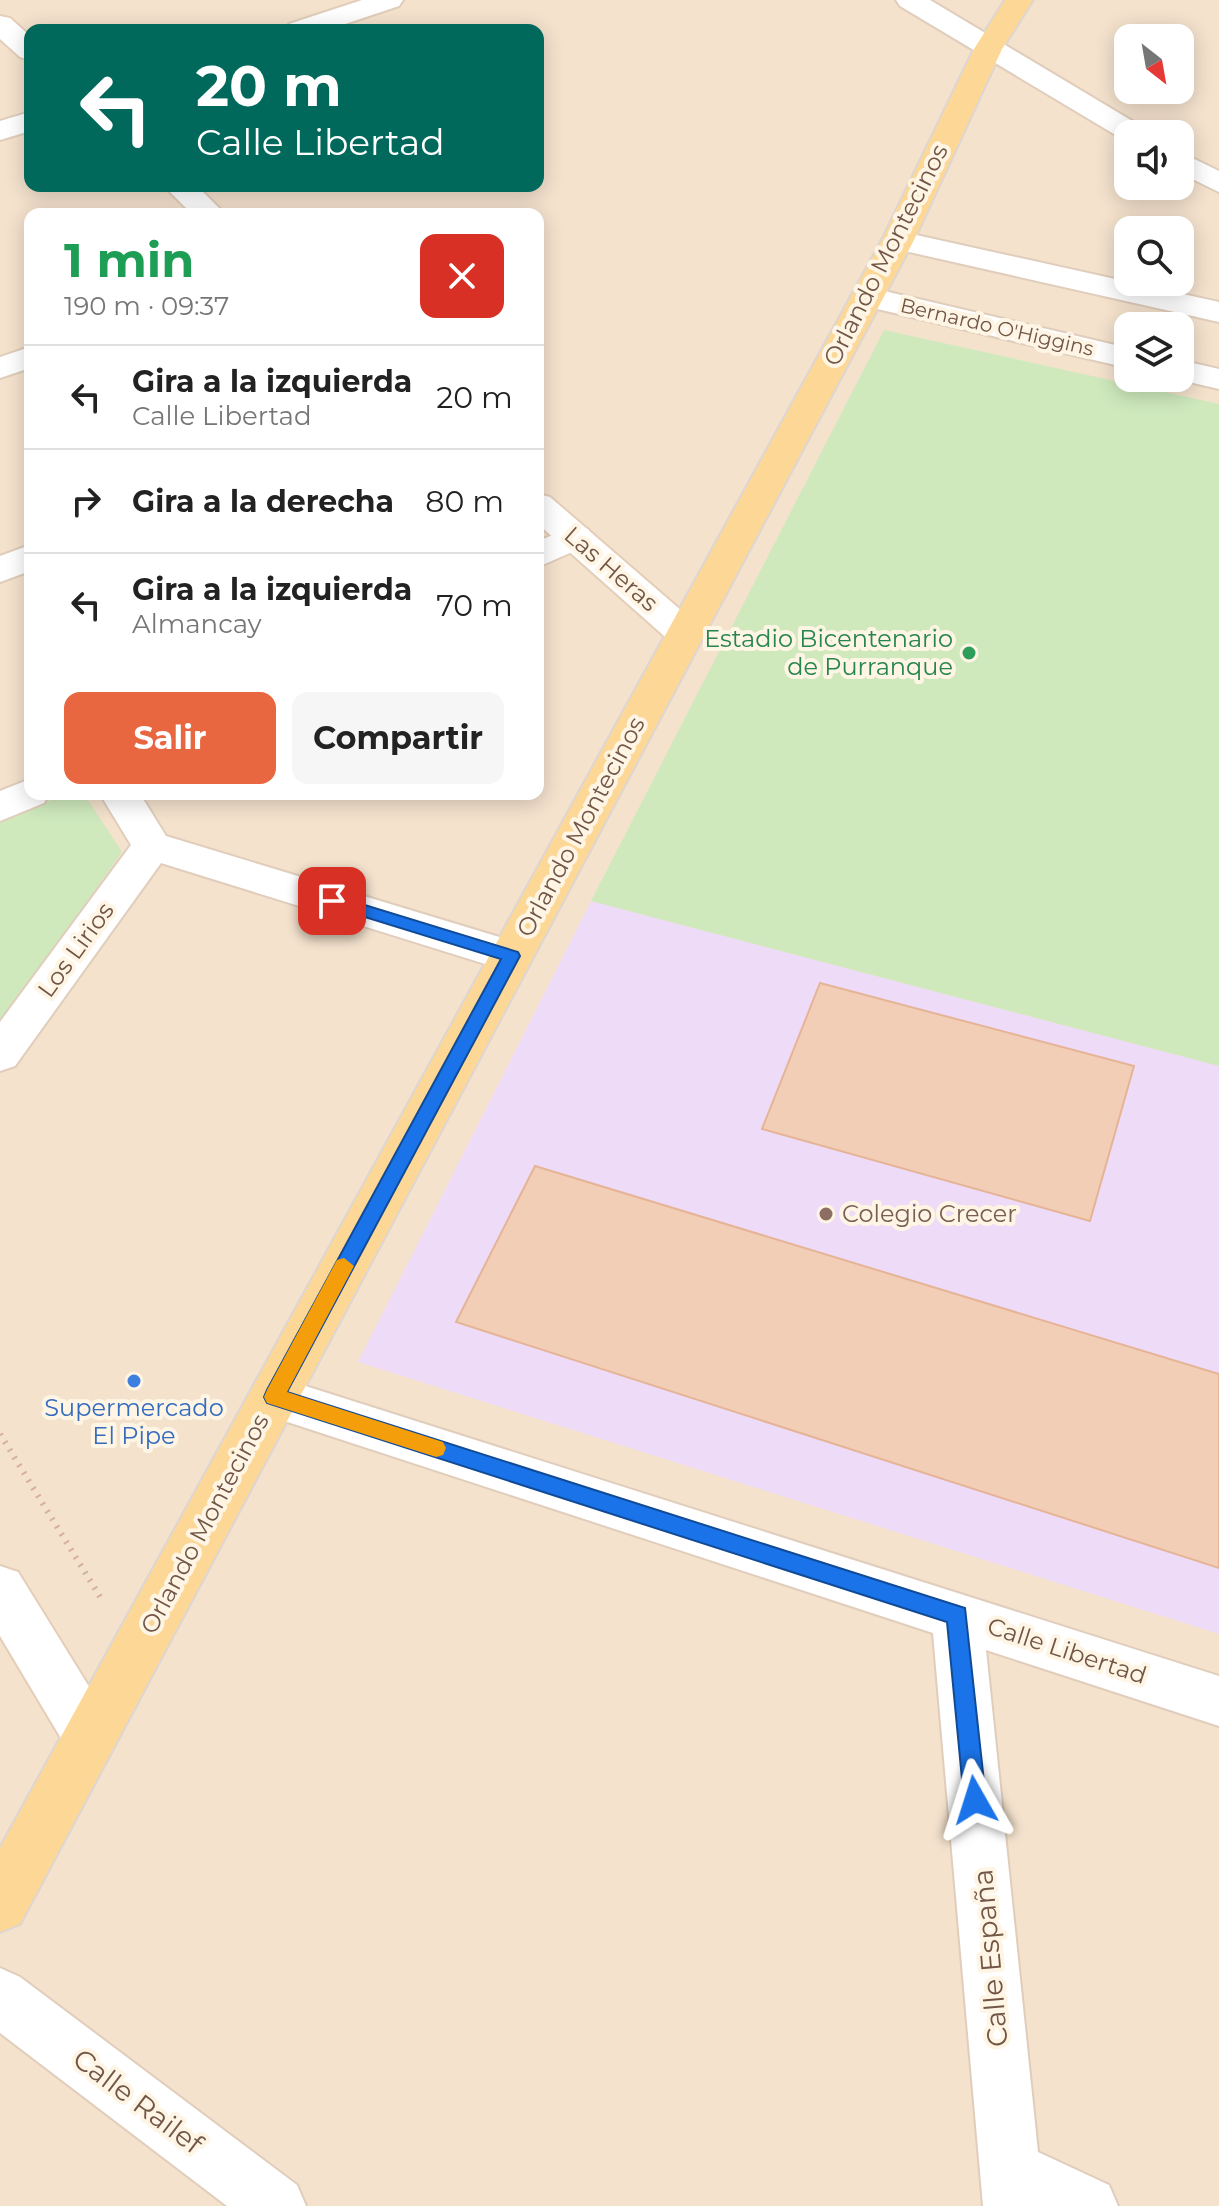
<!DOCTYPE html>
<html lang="es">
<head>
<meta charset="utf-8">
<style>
  :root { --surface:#fff; --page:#f6f6f6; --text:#222; --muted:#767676; --line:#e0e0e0; --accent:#e96740 }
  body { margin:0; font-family:Montserrat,sans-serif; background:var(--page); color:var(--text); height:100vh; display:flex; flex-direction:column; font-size:30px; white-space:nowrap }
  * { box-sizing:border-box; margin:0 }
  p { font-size:26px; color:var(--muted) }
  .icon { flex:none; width:44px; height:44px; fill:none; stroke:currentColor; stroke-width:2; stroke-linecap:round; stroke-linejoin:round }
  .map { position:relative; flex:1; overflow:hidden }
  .panel { position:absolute; left:24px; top:208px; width:520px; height:592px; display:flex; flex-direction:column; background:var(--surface); border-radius:16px; box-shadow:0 4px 20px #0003 }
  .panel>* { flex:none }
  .guide { position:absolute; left:24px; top:24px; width:520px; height:168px; border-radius:16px; box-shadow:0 4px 20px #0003; background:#00695c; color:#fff; overflow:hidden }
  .needle { width:52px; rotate:149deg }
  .fabs { position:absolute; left:1114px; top:24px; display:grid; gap:16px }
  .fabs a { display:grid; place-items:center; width:80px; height:80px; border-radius:16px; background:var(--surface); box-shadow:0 4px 20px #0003; font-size:40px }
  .pin { position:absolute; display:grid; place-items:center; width:68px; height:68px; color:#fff; margin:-34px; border-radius:16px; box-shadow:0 4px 12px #0006 }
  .me { position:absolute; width:88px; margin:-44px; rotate:354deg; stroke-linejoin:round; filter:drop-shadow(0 0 6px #0008) }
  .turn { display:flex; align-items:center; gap:28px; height:168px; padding:0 40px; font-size:36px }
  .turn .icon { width:104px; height:104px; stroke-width:2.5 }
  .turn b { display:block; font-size:56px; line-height:68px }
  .round { display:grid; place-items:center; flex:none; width:84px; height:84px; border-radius:16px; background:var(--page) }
  .summary { display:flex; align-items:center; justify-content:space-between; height:136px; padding:0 40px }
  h1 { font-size:48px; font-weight:700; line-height:60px; color:#1e9e55 }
  .button { display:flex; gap:16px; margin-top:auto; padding:16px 40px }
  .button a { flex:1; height:92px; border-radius:16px; background:var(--accent); color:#fff; font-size:32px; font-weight:700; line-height:92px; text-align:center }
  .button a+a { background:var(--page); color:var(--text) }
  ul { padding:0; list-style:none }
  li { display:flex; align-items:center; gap:24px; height:104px; padding:0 40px; border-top:2px solid var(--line) }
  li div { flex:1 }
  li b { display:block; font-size:30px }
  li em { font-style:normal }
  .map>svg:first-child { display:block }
  .residential { fill:#f4e2cd; fill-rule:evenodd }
  .education { fill:#eedbf8 }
  .green { fill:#cfe9bd }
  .building { fill:#f2ceb6; stroke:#e5b496; stroke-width:2 }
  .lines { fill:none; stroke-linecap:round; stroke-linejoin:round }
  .street-casing { stroke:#e0cdbb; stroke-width:4 }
  .secondary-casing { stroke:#e5ceb8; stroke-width:4 }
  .primary-casing { stroke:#ddd6d3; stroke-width:4 }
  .path { stroke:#d6b199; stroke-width:6; stroke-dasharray:2 7; stroke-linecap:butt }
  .street { fill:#fff; fill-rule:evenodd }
  .secondary { fill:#fff; fill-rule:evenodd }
  .primary { fill:#fdd795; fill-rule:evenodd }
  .route { fill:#1a73e8; stroke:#114b97; stroke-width:2 }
  .slow { fill:#f59e0b }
  .leisure-dot { fill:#2e9e5b; stroke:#fff5e5; stroke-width:3 }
  .education-dot { fill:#8d6e63; stroke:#fff5e5; stroke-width:3 }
  .shop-dot { fill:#3f7fe0; stroke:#fff5e5; stroke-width:3 }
  .labels { text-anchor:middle; stroke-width:8; stroke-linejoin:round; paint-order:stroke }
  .far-street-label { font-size:20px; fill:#725646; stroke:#fff5e5 }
  .street-label { font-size:24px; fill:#725646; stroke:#fff5e5 }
  .leisure-label { font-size:24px; fill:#27864d; stroke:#fff5e5; text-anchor:end }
  .education-label { font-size:24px; fill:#785e54; stroke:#fff5e5; text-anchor:start }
  .shop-label { font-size:24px; fill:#366cbe; stroke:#fff5e5 }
  .near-street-label { font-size:28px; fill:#725646; stroke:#fff5e5 }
</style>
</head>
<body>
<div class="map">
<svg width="1219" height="2206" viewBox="0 0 1219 2206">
  <rect width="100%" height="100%" fill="#fcf1de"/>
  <path class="residential" d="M0,0H1219V2206H0ZM30,30H538V186H30ZM1128,38H1180V90H1128ZM1128,134H1180V186H1128ZM30,214H538V794H30ZM1128,230H1180V282H1128ZM1128,326H1180V378H1128Z"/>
  <path class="education" d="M591,901L1219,1066V1634L358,1362Z"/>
  <g class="green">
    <path d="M884,330L1219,404V1066L591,901Z"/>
    <path d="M64,794H84L122,852L0,1026V823Z"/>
  </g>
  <g class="building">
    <path d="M820,983L1134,1066L1090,1221L762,1129Z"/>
    <path d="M535,1166L1219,1374V1568L456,1322Z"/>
  </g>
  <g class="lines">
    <g class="street-casing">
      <g id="street">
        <path d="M362,0H403L399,6L327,30H285L289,24Z"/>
        <path d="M896,0H930L1144,128L1149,134H1128V141L1124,140L900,6Z"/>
        <path d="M30,112V131L0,140V121Z"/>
        <path d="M1180,152L1219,171V192L1180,173Z"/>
        <path d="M898,231L1219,302V322L887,247L882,240L887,233Z"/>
        <path d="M867,287L1128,348V368L856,304L851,297L856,290Z"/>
        <path d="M30,347V368L0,378V357Z"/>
        <path d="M1180,360L1219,369V389L1172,378H1180Z"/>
        <path d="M575,526L588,529L593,537L588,545L538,567V541Z"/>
        <path d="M30,545V571L0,582V556Z"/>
        <path d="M30,779V794H49L44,803L0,821V791Z"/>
        <path d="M100,794H140L166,836L526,945L532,956L526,967L511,972L161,863L15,1066L0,1071V1022L131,845Z"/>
        <path d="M274,1376L1219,1676V1726L986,1650L1038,2152L1109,2185L1118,2206H983L933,1633L257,1412L250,1397L257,1382Z"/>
        <path d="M0,1968L20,1977L297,2185L306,2206H227L0,2033Z"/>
      </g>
    </g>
    <g class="secondary-casing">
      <g id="secondary">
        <path d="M0,16L10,18L30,36V60L20,57L0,39Z"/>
        <path d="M164,186H197L225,214H192Z"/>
        <path d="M538,494L550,497L698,625L704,634L698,643L685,646L672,643L538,524Z"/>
        <path d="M0,1566L18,1572L109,1719L117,1737L109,1755L90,1763L71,1755L0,1636Z"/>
      </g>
    </g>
    <g class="primary-casing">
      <path id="primary" d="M1005,0H1033L1002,49L914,240L20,1924L0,1932V1848L882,240L974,49Z"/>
    </g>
    <path class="path" d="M0,1434L102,1600"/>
    <use href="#street" class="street"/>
    <use href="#secondary" class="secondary"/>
    <use href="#primary" class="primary"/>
  </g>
  <path class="route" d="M332,895L518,952L520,956L287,1392L965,1608L986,1800L983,1808L975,1811L967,1808L964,1800L947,1622L267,1403L264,1397L267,1390L501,959L326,905V897Z"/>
  <path class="slow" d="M344,1258L354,1266L287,1392L443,1442L446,1448L443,1455L436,1457L267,1403L264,1397L267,1390L337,1260Z"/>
  <circle class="leisure-dot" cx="969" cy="653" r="8"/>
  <circle class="education-dot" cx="826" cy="1214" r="8"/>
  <circle class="shop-dot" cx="134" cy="1381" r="8"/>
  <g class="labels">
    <g class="far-street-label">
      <text transform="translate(997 327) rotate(13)" y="7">Bernardo O'Higgins</text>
    </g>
    <g class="street-label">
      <text transform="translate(886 255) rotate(-63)" y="8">Orlando Montecinos</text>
      <text transform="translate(611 569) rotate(41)" y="8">Las Heras</text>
      <text transform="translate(581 827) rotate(-62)" y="8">Orlando Montecinos</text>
      <text transform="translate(76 950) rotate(-54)" y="8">Los Lirios</text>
      <text transform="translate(205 1524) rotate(-62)" y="8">Orlando Montecinos</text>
      <text transform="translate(1067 1651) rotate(18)" y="8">Calle Libertad</text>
    </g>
    <g class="leisure-label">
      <text x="953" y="647">Estadio Bicentenario<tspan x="953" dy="28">de Purranque</tspan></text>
    </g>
    <g class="education-label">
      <text x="842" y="1222">Colegio Crecer</text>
    </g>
    <g class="shop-label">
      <text x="134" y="1416">Supermercado<tspan x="134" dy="28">El Pipe</tspan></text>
    </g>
    <g class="near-street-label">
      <text transform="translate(990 1958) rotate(-95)" y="10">Calle España</text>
      <text transform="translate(138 2101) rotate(37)" y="10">Calle Railef</text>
    </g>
  </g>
</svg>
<div class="fabs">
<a><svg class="needle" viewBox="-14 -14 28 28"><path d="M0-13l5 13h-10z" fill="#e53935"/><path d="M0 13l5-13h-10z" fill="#767676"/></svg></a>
<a><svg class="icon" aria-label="sound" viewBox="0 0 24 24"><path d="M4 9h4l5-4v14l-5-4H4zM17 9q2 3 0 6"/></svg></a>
<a><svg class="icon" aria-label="search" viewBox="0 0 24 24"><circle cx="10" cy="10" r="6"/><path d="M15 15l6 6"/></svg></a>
<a><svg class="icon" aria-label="layers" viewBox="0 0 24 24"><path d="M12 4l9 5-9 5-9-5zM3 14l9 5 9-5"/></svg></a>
</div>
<div class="pin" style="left:332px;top:901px;background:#d93025"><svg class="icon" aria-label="arrive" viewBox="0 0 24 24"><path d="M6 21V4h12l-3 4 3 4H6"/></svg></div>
<svg class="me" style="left:975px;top:1800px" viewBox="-20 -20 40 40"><path d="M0-17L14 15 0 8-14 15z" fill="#1a73e8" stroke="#fff" stroke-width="4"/></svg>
<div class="guide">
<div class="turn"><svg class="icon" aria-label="left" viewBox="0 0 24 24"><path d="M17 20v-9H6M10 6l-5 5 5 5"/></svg><div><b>20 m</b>Calle Libertad</div></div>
</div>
<section class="panel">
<div class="summary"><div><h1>1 min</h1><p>190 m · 09:37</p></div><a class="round" style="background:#d93025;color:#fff"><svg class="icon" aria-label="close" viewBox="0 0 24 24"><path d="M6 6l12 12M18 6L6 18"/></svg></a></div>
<ul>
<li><svg class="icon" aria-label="left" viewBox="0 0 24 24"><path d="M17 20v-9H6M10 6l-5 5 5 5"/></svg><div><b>Gira a la izquierda</b><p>Calle Libertad</p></div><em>20 m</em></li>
<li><svg class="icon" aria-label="right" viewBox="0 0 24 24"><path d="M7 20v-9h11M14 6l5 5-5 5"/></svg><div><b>Gira a la derecha</b></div><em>80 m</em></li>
<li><svg class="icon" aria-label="left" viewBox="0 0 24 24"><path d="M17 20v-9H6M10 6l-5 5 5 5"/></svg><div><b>Gira a la izquierda</b><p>Almancay</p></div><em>70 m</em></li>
</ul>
<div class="button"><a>Salir</a><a>Compartir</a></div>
</section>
</div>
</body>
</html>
